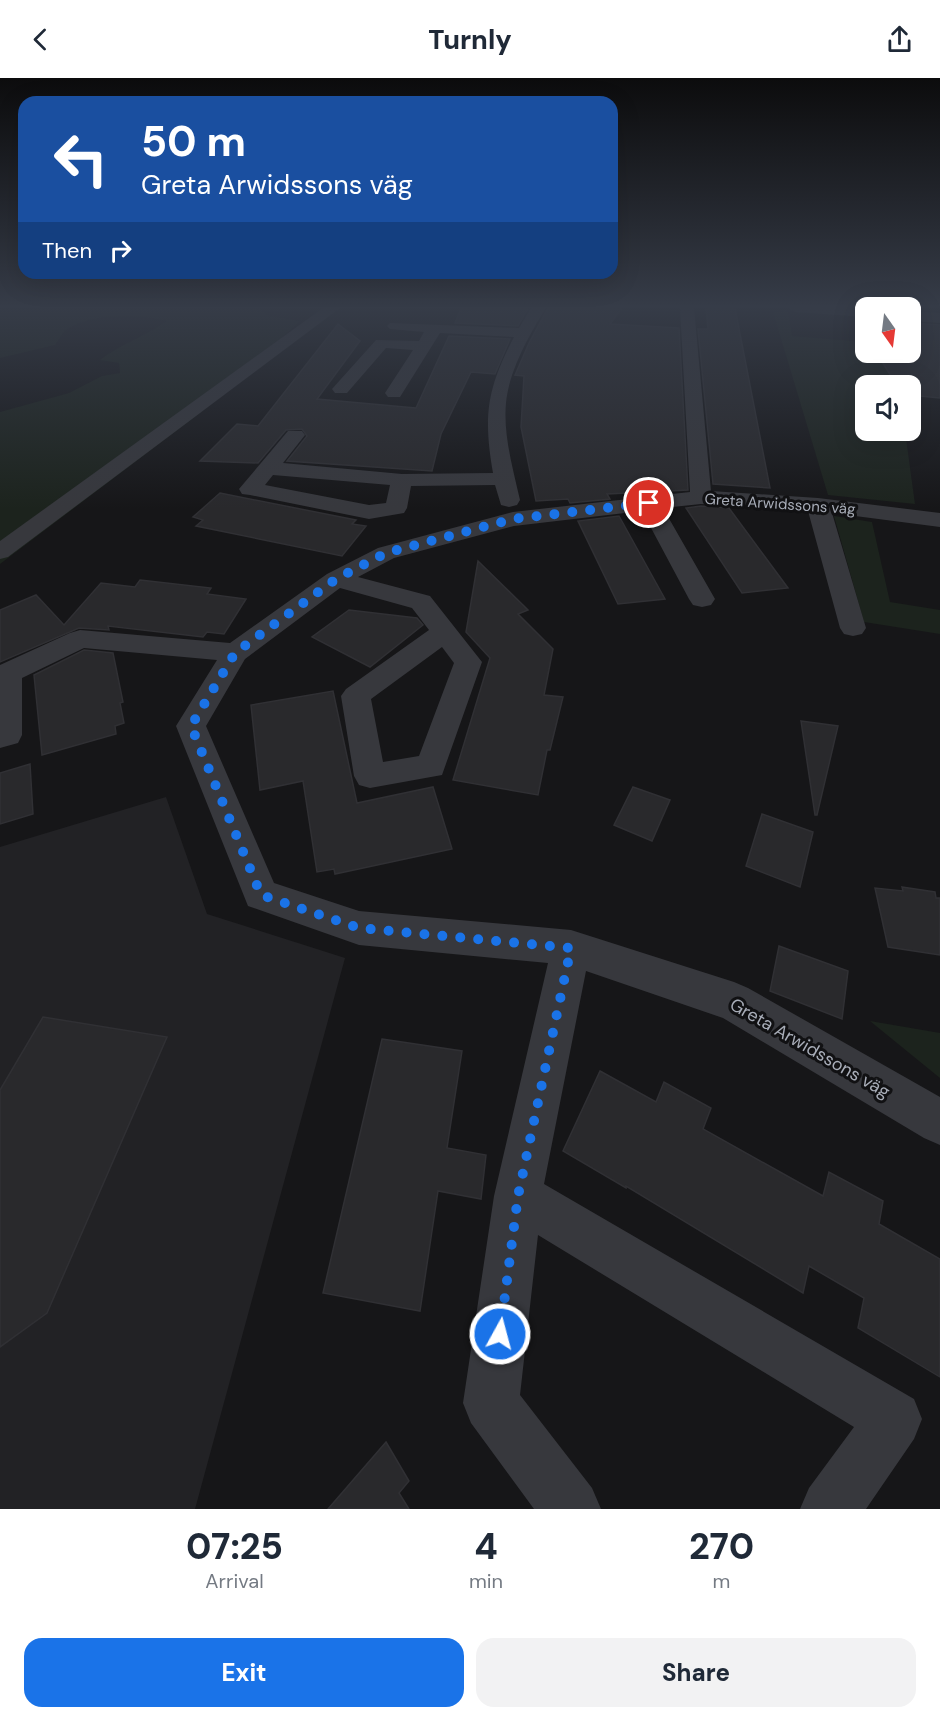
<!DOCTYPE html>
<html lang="en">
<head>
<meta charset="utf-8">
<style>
  :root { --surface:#fff; --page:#f2f2f3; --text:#1f2937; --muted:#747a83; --accent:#1a73e8 }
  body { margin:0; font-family:"DM Sans",sans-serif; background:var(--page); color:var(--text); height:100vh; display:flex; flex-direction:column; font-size:22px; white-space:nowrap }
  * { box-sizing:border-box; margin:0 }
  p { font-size:20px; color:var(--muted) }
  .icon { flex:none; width:33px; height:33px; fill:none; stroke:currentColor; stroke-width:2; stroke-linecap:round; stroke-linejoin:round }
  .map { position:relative; height:1431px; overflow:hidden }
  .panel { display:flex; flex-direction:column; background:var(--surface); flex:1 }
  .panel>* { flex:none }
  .hud { position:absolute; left:18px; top:18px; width:600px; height:183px; border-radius:18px; box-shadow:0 6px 24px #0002; background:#1a4fa0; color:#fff; overflow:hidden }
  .needle { width:39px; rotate:166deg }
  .buttons { position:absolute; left:855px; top:219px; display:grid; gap:12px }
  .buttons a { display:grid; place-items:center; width:66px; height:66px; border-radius:12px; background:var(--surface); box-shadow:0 6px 24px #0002; font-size:30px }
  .pin { position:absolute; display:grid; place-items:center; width:51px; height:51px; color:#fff; margin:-26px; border:3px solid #fff; border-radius:50%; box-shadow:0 2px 6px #0007 }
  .me { position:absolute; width:66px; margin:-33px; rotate:7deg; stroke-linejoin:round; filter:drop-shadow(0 0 4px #0008) }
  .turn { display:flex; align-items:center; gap:21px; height:126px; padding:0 24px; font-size:27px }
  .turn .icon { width:78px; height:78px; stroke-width:2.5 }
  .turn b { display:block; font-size:42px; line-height:51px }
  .then { display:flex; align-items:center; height:57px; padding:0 24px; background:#0003; gap:12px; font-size:22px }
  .eta { display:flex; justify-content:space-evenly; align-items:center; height:102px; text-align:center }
  .eta b { font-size:36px; font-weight:800; line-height:42px }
  .cta { display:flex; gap:12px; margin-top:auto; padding:12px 24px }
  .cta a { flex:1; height:69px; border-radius:18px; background:var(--accent); color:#fff; font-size:24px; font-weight:800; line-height:69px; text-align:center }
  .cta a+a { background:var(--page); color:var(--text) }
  header { display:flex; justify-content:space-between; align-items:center; height:78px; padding:0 24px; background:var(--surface); font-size:27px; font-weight:800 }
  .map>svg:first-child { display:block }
  .built { fill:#222225 }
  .green { fill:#1c231d }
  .building { fill:#29292c; stroke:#303034; stroke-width:1.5 }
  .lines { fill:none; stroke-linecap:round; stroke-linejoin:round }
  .street { fill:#37383d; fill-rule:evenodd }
  .route { stroke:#1a73e8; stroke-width:10; stroke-dasharray:0 18 }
  .labels { text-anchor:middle; stroke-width:6; stroke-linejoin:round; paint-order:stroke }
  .far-street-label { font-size:15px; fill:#a8adb8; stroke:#111113 }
  .street-label { font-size:18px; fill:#a8adb8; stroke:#111113 }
</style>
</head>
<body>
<header><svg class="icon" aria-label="back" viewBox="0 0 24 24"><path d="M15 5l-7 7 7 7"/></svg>Turnly<svg class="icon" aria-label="share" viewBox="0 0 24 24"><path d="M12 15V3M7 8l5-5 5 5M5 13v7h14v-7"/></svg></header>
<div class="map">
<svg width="940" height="1431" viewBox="0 0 940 1431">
  <rect width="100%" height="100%" fill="#161618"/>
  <path class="built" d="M166,719L207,836L345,880L195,1431H0V769Z"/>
  <g class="green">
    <path d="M0,230H259L269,238L300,243L200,335L0,486V334L69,315L102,298L120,295L119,285L100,282C121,266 145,258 167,243C138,236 92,234 66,252C62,255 59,262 55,267L0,280Z"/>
    <path d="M788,233L792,258L865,264L866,274L890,275L898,307L866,308V352L905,353L915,426L828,417L773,234Z"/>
    <path d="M834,438L872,444L890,524L940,532V556L864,544Z"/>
    <path d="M870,943L940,955V1000Z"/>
  </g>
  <g class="building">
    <path d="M461,230H528L518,248L455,245Z"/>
    <path d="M548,230H622L610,246L679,250L688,412L607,416L610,421L570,425L568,421L536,423L521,349L524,298L515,297L529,265Z"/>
    <path d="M706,230H735L770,410L713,406L698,251H708Z"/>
    <path d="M910,245L940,247V320L910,317V308H897L876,274H910Z"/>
    <path d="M338,246L360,263L317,321L416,330L449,258L510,261L495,296L471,294L441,356L432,393L287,383L307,358L302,351L286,352L258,385L200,383L237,346L258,348Z"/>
    <path d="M220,415L356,442L352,446L366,448L342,478L196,448L203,442L193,439Z"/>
    <path d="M701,428L729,430L788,510L742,515L686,430Z"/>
    <path d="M619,438L665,521L618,526L578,443Z"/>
    <path d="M478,483L528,532L518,536L553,571L544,617L563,619L550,672H547L538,717L453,702L490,580L466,554Z"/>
    <path d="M140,502L211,510L207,516L246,521L224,556L207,554L203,559L108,548L109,552L79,550L0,584V532L36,517L64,547L101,505L135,509Z"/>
    <path d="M349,532L417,540L423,547L370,589L312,559Z"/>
    <path d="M84,572L113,575L123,624L120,625L124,645L115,648L116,656L42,677L34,597Z"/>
    <path d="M333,613L357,725L433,709L452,771L335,796L334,791L317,794L303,703L260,712L251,627Z"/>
    <path d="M801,643L838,648L817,737H815Z"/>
    <path d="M30,686L33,736L0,746V695Z"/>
    <path d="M633,709L670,722L652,763L614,747Z"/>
    <path d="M762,736L813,754L800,809L746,788Z"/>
    <path d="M902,809L935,814L936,820H940V877L888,869L875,810L903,813Z"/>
    <path d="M779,868L848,893L842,941L770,913Z"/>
    <path d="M43,939L167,959L47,1235L0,1269V1012Z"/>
    <path d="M382,961L462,973L447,1070L486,1077L481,1121L438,1113L420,1233L323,1215Z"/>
    <path d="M600,993L656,1024L664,1004L711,1030L703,1051L823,1118L829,1094L883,1123L879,1146L940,1181V1299L858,1250L864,1220L809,1188L803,1215L626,1108V1110L563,1073Z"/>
    <path d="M386,1364L409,1403L399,1415L409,1431H328Z"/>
  </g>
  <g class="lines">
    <g class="street">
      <path d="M323,230H340L8,479L0,481V463Z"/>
      <path d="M531,230H546C529,257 509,293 506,325C503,357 513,391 520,422L517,427L509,429L501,427L495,407L411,408L407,430L404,435L369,441L250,417L242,416L239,411L288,353H302L305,357L283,385L402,396L493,395C483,337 487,311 514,259L440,255L400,319H388L385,315L413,272L386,270L347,315H335L332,311L376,262L419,263L424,254L390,251L387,248L390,245L519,250ZM273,397L390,407L386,425L369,427L265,407Z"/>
      <path d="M680,230H694L711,413L818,420L940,435V449L832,435L866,550L862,556L853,558L844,556L840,550L808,433L701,426L663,430L715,521L711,527L702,529L693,527L689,521L642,433L514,448L394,480L358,499L430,518L482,584L442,697L370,710L359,707L354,698L341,618L346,611L429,552L412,530L340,510L245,581L206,648L274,805L359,833L571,852L734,904L748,910L940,1019V1067L924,1060L723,940L586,893L544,1106L914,1321L922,1341L914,1361L866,1431H800L809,1410L854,1349L538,1157L520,1317L592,1410L601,1431H534L471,1345L463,1325L494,1118L548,885L359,867L248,828L176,648L217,582L84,570L22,600V657L18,665L0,670V587L70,555L80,552L230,565L327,496L378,470L513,434L690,414ZM442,569L454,585L419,678L383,684L371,621Z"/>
      <path d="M788,230H866V239L795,234Z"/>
      <path d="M910,233L940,235V245L910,243Z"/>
    </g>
  </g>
  <linearGradient id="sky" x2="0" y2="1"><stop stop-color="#0c0c0d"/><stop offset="0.53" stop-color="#363c48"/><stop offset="1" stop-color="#363c48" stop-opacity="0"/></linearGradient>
  <rect width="940" height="431" fill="url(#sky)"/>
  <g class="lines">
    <path class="route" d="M500,1256L518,1118L571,870L359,850L261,817L191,648L235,575L336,501L386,475L513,441L649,425"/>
  </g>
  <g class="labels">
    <g class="far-street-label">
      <text transform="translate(780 426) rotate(4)" y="5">Greta Arwidssons väg</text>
    </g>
    <g class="street-label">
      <text transform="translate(810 970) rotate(30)" y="6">Greta Arwidssons väg</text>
    </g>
  </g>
</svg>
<div class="buttons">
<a><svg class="needle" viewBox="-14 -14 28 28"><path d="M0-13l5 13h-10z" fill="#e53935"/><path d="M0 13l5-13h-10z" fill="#747a83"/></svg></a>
<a><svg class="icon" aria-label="sound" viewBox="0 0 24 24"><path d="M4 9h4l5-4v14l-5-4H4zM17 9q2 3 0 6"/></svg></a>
</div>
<div class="pin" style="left:649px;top:425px;background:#d93025"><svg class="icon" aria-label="arrive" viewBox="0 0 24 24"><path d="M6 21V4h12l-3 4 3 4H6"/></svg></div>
<svg class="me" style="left:500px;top:1256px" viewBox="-20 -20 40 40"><circle r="17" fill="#1a73e8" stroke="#fff" stroke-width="3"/><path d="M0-11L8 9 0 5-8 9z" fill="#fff"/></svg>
<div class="hud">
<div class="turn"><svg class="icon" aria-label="left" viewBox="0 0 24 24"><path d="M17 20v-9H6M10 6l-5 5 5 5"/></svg><div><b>50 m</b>Greta Arwidssons väg</div></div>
<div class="then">Then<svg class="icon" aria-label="right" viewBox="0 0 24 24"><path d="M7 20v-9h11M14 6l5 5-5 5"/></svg></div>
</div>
</div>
<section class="panel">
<div class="eta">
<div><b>07:25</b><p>Arrival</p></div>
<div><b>4</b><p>min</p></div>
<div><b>270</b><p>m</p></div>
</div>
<div class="cta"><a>Exit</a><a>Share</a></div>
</section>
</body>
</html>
